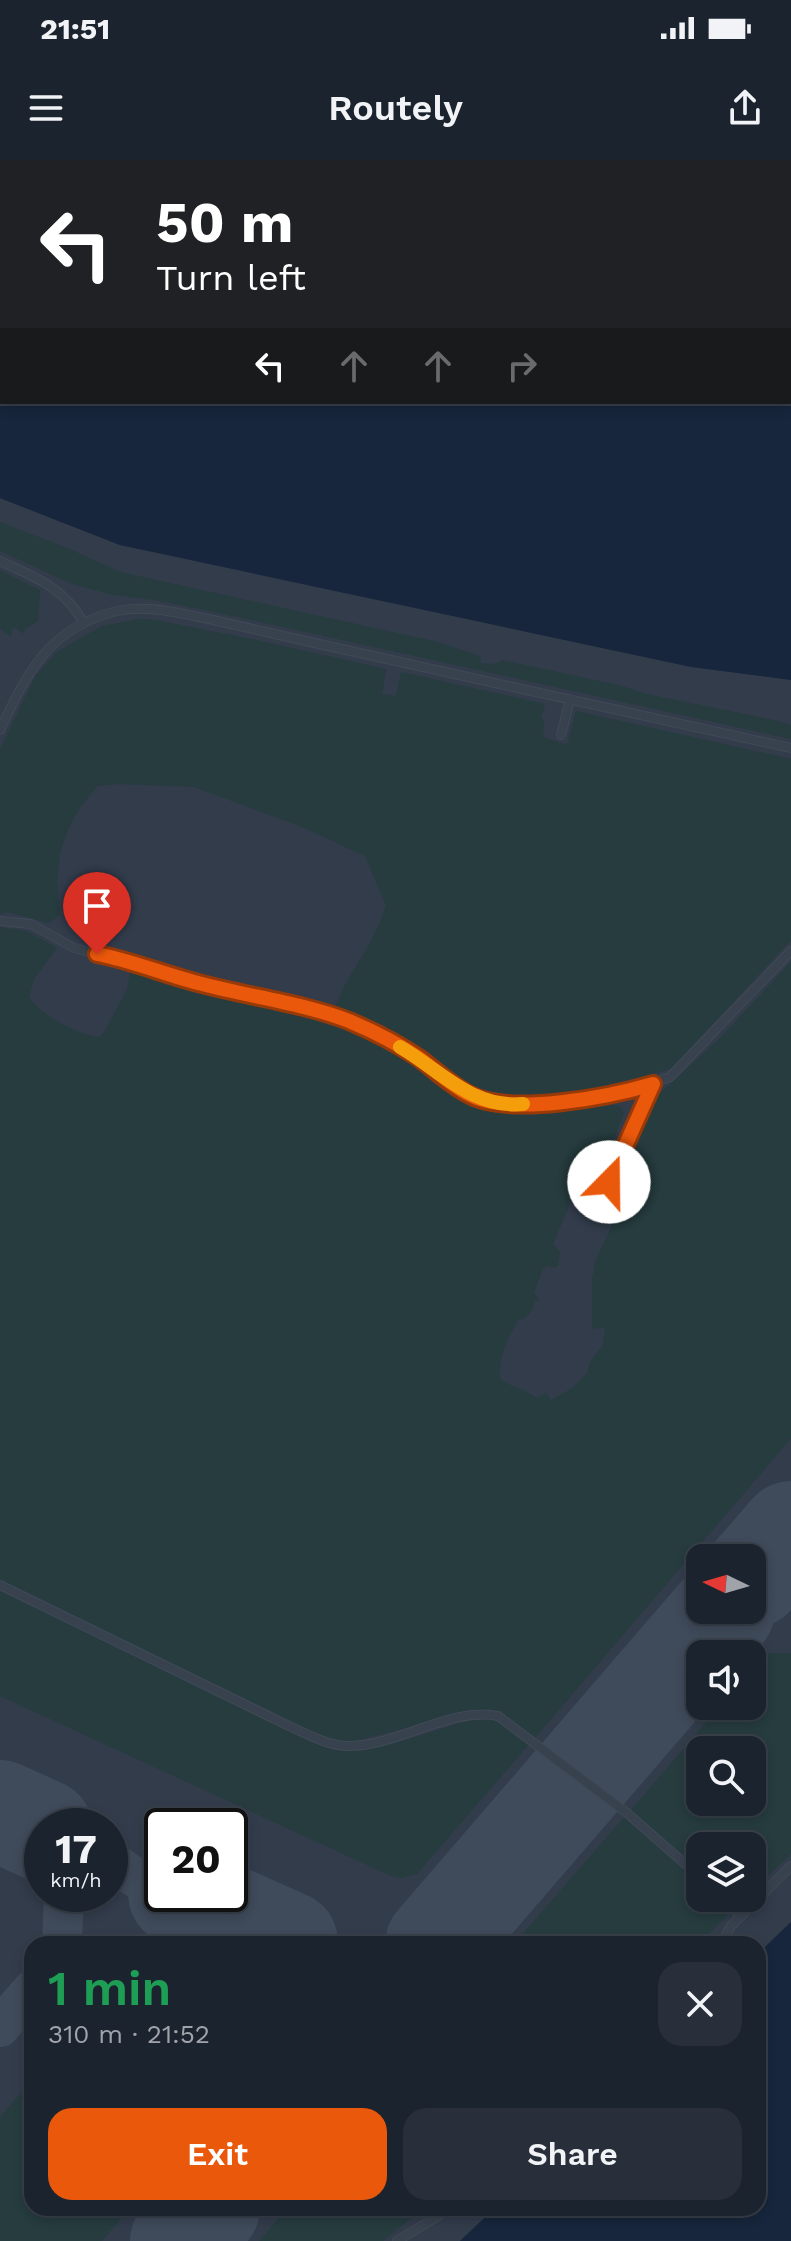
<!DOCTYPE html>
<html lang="en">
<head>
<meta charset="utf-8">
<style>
  :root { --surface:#1b232e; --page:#282f3a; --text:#f1f3f6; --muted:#a0a4aa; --line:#39404a; --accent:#ea580c }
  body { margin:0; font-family:"Work Sans",sans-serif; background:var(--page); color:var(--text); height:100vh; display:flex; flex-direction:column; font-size:30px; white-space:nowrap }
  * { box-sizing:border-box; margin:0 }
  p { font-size:26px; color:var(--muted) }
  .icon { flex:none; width:44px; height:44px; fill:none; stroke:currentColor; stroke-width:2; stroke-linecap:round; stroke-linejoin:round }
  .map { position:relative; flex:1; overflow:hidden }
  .details { position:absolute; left:24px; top:1776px; width:742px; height:280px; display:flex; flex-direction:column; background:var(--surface); border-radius:24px; box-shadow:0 4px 12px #0003,0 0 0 2px var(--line) }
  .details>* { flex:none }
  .guide { position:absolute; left:0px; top:0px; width:792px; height:244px; box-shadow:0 4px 12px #0003,0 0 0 2px var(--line); background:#202124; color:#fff; overflow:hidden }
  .needle { width:52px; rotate:275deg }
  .fabs { position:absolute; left:686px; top:1384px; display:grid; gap:16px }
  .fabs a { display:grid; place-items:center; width:80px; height:80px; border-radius:16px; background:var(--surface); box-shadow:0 4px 12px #0003,0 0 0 2px var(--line); font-size:40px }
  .speed { position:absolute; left:24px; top:1648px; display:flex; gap:16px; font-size:40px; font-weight:700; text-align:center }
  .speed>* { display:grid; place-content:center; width:104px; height:104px; border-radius:50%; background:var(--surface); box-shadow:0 4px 12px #0003,0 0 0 2px var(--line); line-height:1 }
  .speed small { font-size:20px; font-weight:400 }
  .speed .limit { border:4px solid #111; border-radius:12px; background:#fff; color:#111 }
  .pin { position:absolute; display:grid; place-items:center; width:68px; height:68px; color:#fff; margin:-82px -34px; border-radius:50% 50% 50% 0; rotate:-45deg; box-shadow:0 0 8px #0007 }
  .pin .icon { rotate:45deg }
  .me { position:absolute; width:88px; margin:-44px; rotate:22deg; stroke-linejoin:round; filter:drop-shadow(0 0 6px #0008) }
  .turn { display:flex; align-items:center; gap:28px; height:168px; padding:0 24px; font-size:36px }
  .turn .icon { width:104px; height:104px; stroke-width:2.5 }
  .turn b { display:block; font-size:56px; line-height:68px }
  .lanes { display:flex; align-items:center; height:76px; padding:0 24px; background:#0003; justify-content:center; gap:40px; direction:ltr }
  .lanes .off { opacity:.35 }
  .round { display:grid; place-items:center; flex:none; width:84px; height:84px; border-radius:24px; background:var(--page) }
  .headline { display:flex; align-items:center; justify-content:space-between; height:136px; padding:0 24px }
  h1 { font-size:48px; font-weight:600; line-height:60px; color:#1e9e55 }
  .button { display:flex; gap:16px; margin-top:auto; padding:16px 24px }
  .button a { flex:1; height:92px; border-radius:24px; background:var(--accent); color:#fff; font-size:32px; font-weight:600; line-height:92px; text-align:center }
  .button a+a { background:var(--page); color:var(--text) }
  .status { display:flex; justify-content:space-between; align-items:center; height:56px; padding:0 40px; background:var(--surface); direction:ltr }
  .status svg { height:22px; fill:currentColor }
  header { display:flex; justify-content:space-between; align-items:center; height:104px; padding:0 24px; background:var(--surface); font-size:36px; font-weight:600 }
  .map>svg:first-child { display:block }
  .airport { fill:#323c4b; fill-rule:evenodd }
  .green { fill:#263c3f; fill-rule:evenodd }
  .water { fill:#17263c; fill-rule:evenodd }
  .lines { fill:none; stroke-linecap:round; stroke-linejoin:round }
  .taxiway { stroke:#3f4a5a; stroke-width:40 }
  .runway { stroke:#3f4a5a; stroke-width:102 }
  .service-casing { stroke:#414a57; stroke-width:10 }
  .service { stroke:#38414e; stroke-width:8 }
  .route-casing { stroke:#983908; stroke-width:20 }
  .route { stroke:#ea580c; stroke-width:14 }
  .slow { stroke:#f59e0b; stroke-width:14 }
</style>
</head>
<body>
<div class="status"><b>21:51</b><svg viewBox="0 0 49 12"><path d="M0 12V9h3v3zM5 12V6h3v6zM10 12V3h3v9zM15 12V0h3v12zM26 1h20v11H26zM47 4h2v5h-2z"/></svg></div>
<header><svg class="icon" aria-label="menu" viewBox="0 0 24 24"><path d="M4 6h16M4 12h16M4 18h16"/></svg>Routely<svg class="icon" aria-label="share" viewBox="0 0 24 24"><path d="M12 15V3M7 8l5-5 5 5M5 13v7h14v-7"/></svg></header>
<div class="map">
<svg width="791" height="2081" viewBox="0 0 791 2081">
  <rect width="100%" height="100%" fill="#242f3e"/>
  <path class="airport" d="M0,338L120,385L791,520V1762L758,1794V1784H32V2048H495L460,2081H0ZM700,1398H752V1450H700ZM700,1494H752V1546H700ZM700,1590H752V1642H700ZM42,1666H110V1734H42ZM162,1666H230V1734H162ZM700,1686H752V1738H700Z"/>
  <g class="green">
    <path d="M0,362L72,390L120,412L438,482L480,496L481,503L496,504L502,500L622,526L647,534L778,561L791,565V579L238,457L160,441L109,434L72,424L0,391Z"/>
    <path d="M0,410L40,430L38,461L26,468L22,474L18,469L13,468L11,476L0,469Z"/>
    <path d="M140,459L156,460L252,479L386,509L382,534L396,536L401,512L545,544L541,557L544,561L543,577L567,585L576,551L791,599V780L671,909L591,929L513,937L464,924L416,886L366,860L335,848C349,810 375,784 386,745L365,696L302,667L194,627L120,624L98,626C77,647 60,679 58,710C56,725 59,740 60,755L49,763L8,752L0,754V589L36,515L57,492L102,466Z"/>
    <path d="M0,767L27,771L57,788L34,819L29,837C39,854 80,876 99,877L104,872L127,830L130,812L161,818L211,834L314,856L372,879L411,899L470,947L492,952L536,955L615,945L621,947L624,953L601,1015L583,1012L553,1084L560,1092L558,1105L555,1108L547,1106L543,1109L534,1132L539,1141H534L533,1149L523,1160L519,1159C509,1175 497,1199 500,1219C511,1228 525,1228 536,1238L546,1233L551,1240L571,1229L587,1213L591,1200L603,1186L605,1168L595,1169L592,1166V1120L595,1102L611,1067V1040L627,998L658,935L718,880L791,802V1278L535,1578L501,1553L479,1550L355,1581L343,1582L320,1576L0,1422Z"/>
    <path d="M0,1431L322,1586C374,1600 430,1568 481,1558L499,1561L529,1584L417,1714L401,1718L391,1716L0,1536Z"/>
    <path d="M766,1493H791V1694L752,1731V1686H700V1712L631,1650L720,1546H752V1509ZM700,1590H752V1642H700Z"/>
    <path d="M625,1656L700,1723V1738H716L731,1752L699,1784H533L519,1778Z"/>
    <path d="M32,1920V2048H130L102,2081H0V1957Z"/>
    <path d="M288,2048H424L383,2081H259Z"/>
  </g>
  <g class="water">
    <path d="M0,0H791V520L691,507L120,385L0,338ZM2,2H790V242H2Z"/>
    <path d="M791,1762V2081H460L495,2048H758V1794Z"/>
  </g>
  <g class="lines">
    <g class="taxiway">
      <path d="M0,1656L15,1663L42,1686"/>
      <path d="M111,1701L136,1718L162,1730"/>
      <path d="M181,1734L199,1739L295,1784"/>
      <path d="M62,1784L64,1734"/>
      <path d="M426,1784L436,1777L544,1658"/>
      <path d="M0,1867L32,1830"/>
      <path d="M190,2070L205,2048"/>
    </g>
    <g class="runway">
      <path d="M752,1417L791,1372"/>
      <path d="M0,1651L42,1670"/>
      <path d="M179,1734L287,1782"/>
      <path d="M436,1784L724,1450"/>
      <path d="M181,2081L209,2048"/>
    </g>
    <g class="service-casing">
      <g id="service">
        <path d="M0,401C37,418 63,427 84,463"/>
        <path d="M0,570C27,513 49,467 117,451C148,444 182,454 213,460C248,468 283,476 319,484C476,519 634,554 791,588"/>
        <path d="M561,575L570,540"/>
        <path d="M0,761L31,764L74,788L155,808L199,823L319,851L352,863L416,896L468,934L510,945L612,936L670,917L791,791"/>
        <path d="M609,1022L653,924"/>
        <path d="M0,1425L289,1566C307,1574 326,1585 347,1586C396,1587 451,1546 498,1556L627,1653L700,1717"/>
        <path d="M723,1738L741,1756"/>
        <path d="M721,1784L731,1766L791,1706"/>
        <path d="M397,2081L451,2048"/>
      </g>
    </g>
    <use href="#service" class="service"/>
  </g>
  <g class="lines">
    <g class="route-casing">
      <path id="route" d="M97,794C133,801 166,815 202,824C251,837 302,843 349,861C373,871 398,884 419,898C435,910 451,925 468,934C509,957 609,937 653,924L609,1022"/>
    </g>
    <use href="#route" class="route"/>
    <path class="slow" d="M400,887C440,910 472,949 523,944"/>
  </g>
</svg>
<div class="fabs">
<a><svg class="needle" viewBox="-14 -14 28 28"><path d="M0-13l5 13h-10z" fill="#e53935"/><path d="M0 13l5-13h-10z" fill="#a0a4aa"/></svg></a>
<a><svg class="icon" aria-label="sound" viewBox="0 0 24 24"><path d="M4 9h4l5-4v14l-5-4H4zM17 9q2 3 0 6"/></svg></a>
<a><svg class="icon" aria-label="search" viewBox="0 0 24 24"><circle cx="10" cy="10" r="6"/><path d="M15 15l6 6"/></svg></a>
<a><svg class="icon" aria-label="layers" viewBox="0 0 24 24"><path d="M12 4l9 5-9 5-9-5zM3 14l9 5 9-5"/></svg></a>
</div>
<div class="speed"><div>17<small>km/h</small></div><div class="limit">20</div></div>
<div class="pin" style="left:97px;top:794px;background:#d93025"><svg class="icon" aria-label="arrive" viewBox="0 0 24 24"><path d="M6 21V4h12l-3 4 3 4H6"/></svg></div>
<svg class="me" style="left:609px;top:1022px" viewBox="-20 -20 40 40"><circle r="19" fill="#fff"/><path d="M0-13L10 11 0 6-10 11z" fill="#ea580c"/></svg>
<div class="guide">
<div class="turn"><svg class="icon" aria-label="left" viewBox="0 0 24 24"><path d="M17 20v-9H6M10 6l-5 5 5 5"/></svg><div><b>50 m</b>Turn left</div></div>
<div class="lanes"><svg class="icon" aria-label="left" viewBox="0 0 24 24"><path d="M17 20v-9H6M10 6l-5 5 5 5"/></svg><svg class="icon off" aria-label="ahead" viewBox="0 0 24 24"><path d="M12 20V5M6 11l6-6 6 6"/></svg><svg class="icon off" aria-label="ahead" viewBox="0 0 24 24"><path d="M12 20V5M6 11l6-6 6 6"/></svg><svg class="icon off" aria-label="right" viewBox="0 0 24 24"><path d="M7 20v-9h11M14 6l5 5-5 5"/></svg></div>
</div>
<section class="details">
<div class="headline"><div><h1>1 min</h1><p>310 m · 21:52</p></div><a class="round"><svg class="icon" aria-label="close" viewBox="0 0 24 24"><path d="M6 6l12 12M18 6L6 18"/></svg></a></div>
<div class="button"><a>Exit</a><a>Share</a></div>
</section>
</div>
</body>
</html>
